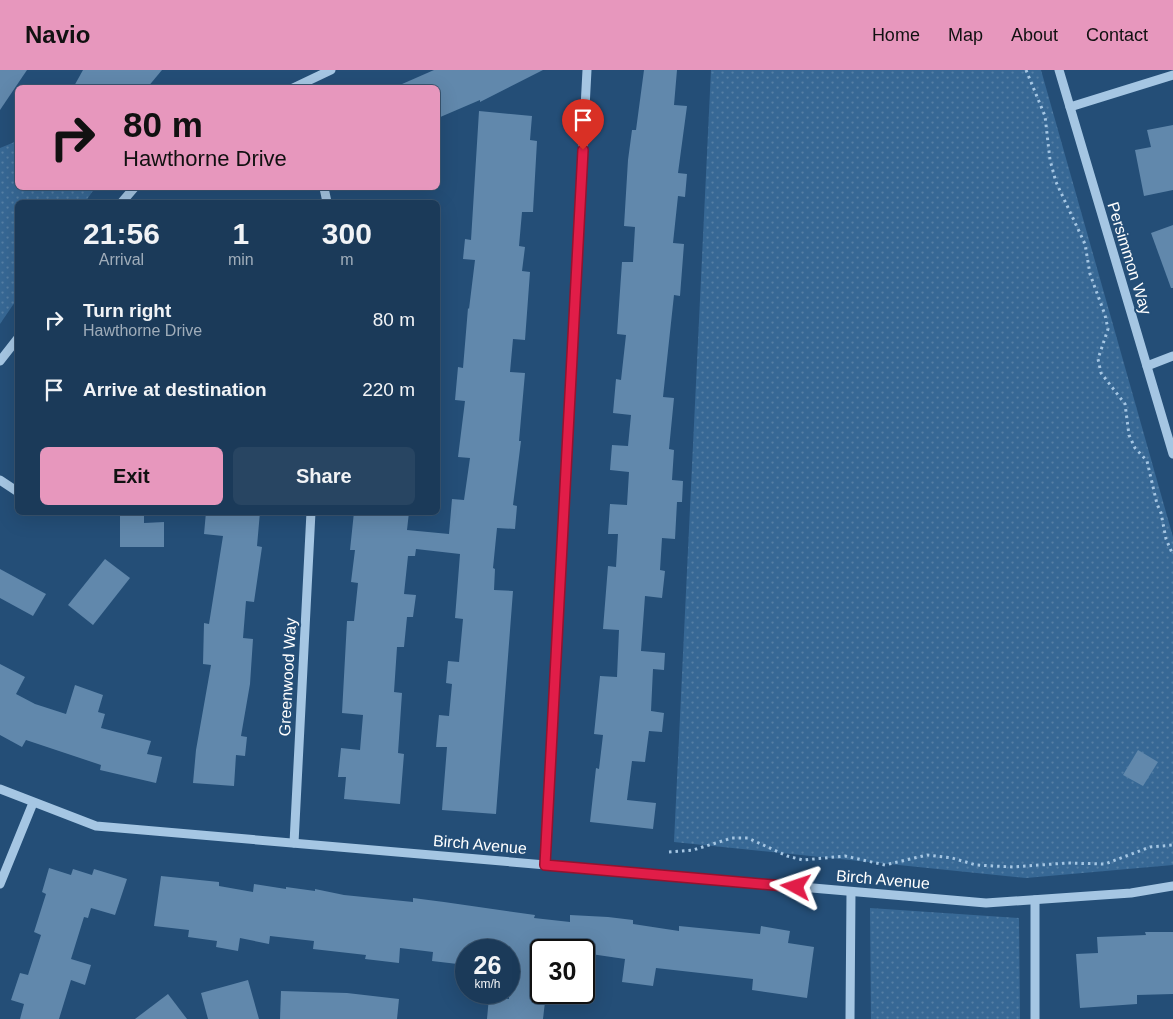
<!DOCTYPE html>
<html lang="en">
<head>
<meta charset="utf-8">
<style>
  :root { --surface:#1b3a59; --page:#284562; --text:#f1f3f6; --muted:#a0adba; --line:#39546f; --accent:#e797bd }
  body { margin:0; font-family:Helvetica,sans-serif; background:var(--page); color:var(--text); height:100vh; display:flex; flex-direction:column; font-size:19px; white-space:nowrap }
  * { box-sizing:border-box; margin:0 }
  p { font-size:16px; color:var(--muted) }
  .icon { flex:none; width:28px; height:28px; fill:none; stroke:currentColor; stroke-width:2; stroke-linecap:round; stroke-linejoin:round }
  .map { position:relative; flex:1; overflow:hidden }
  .sheet { position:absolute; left:15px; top:130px; width:425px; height:315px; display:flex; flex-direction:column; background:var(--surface); border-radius:8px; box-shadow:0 5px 20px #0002,0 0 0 1px var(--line) }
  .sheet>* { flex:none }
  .banner { position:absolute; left:15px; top:15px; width:425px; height:105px; border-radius:8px; box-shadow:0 5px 20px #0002,0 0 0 1px var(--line); background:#e797bd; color:#111; overflow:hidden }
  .speed { position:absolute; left:455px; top:869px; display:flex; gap:10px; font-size:25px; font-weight:700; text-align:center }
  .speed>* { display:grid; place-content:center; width:65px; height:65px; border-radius:50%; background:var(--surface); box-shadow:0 5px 20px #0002,0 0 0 1px var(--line); line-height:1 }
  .speed small { font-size:12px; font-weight:400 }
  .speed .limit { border:2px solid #111; border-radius:8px; background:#fff; color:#111 }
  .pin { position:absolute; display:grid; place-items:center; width:42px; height:42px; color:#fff; margin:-51px -21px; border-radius:50% 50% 50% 0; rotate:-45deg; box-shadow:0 0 5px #0007 }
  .pin .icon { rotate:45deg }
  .me { position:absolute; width:55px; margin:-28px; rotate:275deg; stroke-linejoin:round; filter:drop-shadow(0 0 4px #0008) }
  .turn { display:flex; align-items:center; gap:18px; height:105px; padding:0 25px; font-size:22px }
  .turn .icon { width:65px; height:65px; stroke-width:2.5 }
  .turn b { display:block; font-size:35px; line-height:42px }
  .eta { display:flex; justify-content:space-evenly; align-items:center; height:85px; text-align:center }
  .eta b { font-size:30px; font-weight:700; line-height:35px }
  .action { display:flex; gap:10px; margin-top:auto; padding:10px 25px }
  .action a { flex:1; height:58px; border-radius:8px; background:var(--accent); color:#111; font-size:20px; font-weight:700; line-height:58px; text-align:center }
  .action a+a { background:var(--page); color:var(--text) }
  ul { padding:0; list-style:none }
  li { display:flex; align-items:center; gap:15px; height:70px; padding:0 25px }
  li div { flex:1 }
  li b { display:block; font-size:19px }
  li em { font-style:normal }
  header { display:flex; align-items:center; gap:30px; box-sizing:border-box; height:70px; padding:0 25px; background:var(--accent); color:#111 }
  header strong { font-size:24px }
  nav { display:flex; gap:28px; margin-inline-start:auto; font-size:18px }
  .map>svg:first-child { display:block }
  .park { fill:url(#park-dots) }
  .building { fill:#6188ac }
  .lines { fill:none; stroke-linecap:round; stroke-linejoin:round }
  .path { stroke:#a5c6e3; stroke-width:3; stroke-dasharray:2.5 4; stroke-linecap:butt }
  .minor { stroke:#a5c6e3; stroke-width:9 }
  .route-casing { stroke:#92132f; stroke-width:12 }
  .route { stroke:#e11d48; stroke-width:9 }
  .labels { text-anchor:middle; stroke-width:4; stroke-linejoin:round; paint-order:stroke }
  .street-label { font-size:16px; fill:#fff; stroke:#244e77 }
</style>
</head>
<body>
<header>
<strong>Navio</strong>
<nav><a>Home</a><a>Map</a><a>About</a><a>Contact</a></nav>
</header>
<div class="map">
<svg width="1173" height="949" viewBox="0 0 1173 949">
  <defs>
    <pattern id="park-dots" width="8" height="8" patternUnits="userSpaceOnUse" patternTransform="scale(1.25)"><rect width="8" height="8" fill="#376895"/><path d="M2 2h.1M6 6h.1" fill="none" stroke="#557fa5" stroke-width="1.8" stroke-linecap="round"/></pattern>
  </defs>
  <rect width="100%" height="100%" fill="#244e77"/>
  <g class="park">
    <path d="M711,0H1041L1173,467V795L1026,808L674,772Z"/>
    <path d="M17,71L18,118H95L85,132H18L17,229L0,254V78Z"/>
    <path d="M870,838L1019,848L1020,949H871Z"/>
  </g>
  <g class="building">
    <path d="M0,0H27L0,40Z"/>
    <path d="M83,0H162L147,18H73Z"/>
    <path d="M434,0H543L480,32V30L438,48V18H393Z"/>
    <path d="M644,0H677L674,35L687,36L678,103L687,104L685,127L678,126L673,173L684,174L680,226L674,225L663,327L674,328L669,379L674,380L672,410L683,411L682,432H677L675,469L662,468L660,500L665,501L662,528L645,526L641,581L665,583L664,600L653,599L651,641L664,643L662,662L649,661L645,692L632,691L627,730L656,733L653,759L590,752L596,698L599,699L603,665L594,664L600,606L617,607L619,560L603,559L608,496L616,497L618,464H608L610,434L627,435L629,402L610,400L612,375L628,376L631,345L613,343L616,309L621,310L626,265L617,264L622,192H633L635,157L624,156L628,90L632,60H636Z"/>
    <path d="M479,41L532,46L530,70L537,71L533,142H522L519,176L525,177L522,201L530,202L525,270L513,269L510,302L525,303L519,371H521L513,435L517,436L515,459L497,458L493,498L495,499L494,520L513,521L496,744L442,740L447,677H436L439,645L449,646L452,614L446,613L448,591L459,592L463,549L455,548L460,484L416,479L415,486H408L404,524L416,525L413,547H407L404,577H397L394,622L402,623L398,683L404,684L400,734L344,729L346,707H338L341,678L360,680L363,645L342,643L347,551H354L358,513L351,512L355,480H350L354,442H409L407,460L449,464L452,429L464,430L470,388L458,387L465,331L455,330L458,297L463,298L468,238L469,239L475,190L463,189L465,169L471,170Z"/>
    <path d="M1173,55V120L1144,126L1135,80L1151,77L1147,60Z"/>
    <path d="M1173,155V218H1171L1151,163Z"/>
    <path d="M120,442H144V453L164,452V477H120Z"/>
    <path d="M206,442H260L257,476L262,477L254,532L246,531L243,568L253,569L250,614L241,666L247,667L245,686L236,685L234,716L193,713L196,680L211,595L203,594L204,553L209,554L223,466L204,464Z"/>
    <path d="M105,489L130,508L93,555L68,535Z"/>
    <path d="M0,499L46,524L33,546L0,528Z"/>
    <path d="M0,594L25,607L16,624L35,634L66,644L75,615L103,625L98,642L105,644L101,658L151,671L147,684L162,687L156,713L100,700L101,695L26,670L22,677L0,665Z"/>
    <path d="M1138,680L1158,692L1143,716L1123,705Z"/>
    <path d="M49,798L71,805L73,799L92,805L94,799L127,809L115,845L91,838L88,848L84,847L71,889L91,895L85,915L71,910L59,949H20L24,934L11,930L20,903L28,905L41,865L34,862L46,824L42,822Z"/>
    <path d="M161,806L219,812V816L253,822L254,814L286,819V817L315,821V819L344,825L413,832V828L444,832L535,845L534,848L570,852V845L608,847L633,850V854L679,861V856L760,864L761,856L790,861L788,873L814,877L807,928L752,920L753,909L656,898L653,916L622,912L625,889L584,883V880H541V932H545L543,949H487L489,927L509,929V880H466V895L432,891L433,882L400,878L399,893L365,889L366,885L313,879L314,871L270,866L269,874L240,868L238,881L216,877L217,871L188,867L189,860L154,856Z"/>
    <path d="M1145,862H1173V924L1137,925V934L1080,938L1076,884L1098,883L1097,867L1146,865Z"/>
    <path d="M248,910L259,949H208L201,923Z"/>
    <path d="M281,921L347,923L399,929L397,949H280Z"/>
    <path d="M168,924L187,949H135Z"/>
  </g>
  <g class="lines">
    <g class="path">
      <path d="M1026,0L1045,46L1050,90L1056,112L1085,174L1090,204L1105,245L1108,259L1098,289L1101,303L1125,334L1129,365L1135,378L1147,391L1157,434L1161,443L1166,469L1173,485"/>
      <path d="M669,782L693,780L732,768H748L787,786L803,790L845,786L885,795L927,785L952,788L976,795L1013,797L1067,793L1105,794L1150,777L1173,775"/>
    </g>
    <g class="minor">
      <path d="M1059,0L1173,384"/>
      <path d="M293,18L331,0"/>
      <path d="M1070,37L1173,5"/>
      <path d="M324,118L327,132"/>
      <path d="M122,132L134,118"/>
      <path d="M0,291L18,268"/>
      <path d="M1147,296L1173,286"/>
      <path d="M0,410L18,422"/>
      <path d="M0,719L96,756L986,833L1131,823L1173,816"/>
      <path d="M294,773L311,442"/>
      <path d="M545,795L587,0"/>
      <path d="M0,814L33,733"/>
      <path d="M850,949L851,822"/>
      <path d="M1035,949V830"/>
    </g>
  </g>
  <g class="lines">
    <g class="route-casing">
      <path id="route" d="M583,80L545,795L796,817"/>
    </g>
    <use href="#route" class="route"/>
  </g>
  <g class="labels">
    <g class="street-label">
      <text transform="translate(1130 188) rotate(73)" y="6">Persimmon Way</text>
      <text transform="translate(287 607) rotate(-87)" y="6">Greenwood Way</text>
      <text transform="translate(480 774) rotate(5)" y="6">Birch Avenue</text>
      <text transform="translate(883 809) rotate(5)" y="6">Birch Avenue</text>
    </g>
  </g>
</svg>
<div class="speed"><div>26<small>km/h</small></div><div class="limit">30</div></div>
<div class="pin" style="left:583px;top:80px;background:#d93025"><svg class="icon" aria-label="arrive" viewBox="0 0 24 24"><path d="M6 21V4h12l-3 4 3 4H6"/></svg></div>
<svg class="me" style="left:796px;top:817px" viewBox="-20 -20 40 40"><path d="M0-17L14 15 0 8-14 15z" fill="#e11d48" stroke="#fff" stroke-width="4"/></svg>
<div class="banner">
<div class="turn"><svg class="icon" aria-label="right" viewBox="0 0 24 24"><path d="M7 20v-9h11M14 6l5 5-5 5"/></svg><div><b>80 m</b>Hawthorne Drive</div></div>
</div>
<section class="sheet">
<div class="eta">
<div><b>21:56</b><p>Arrival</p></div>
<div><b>1</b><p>min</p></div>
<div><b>300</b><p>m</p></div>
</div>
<ul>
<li><svg class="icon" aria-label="right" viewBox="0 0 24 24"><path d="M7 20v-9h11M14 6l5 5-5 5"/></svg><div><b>Turn right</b><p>Hawthorne Drive</p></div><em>80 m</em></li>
<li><svg class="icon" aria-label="arrive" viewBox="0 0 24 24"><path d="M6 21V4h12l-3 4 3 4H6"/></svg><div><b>Arrive at destination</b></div><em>220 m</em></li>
</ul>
<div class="action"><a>Exit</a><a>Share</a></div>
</section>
</div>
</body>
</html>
